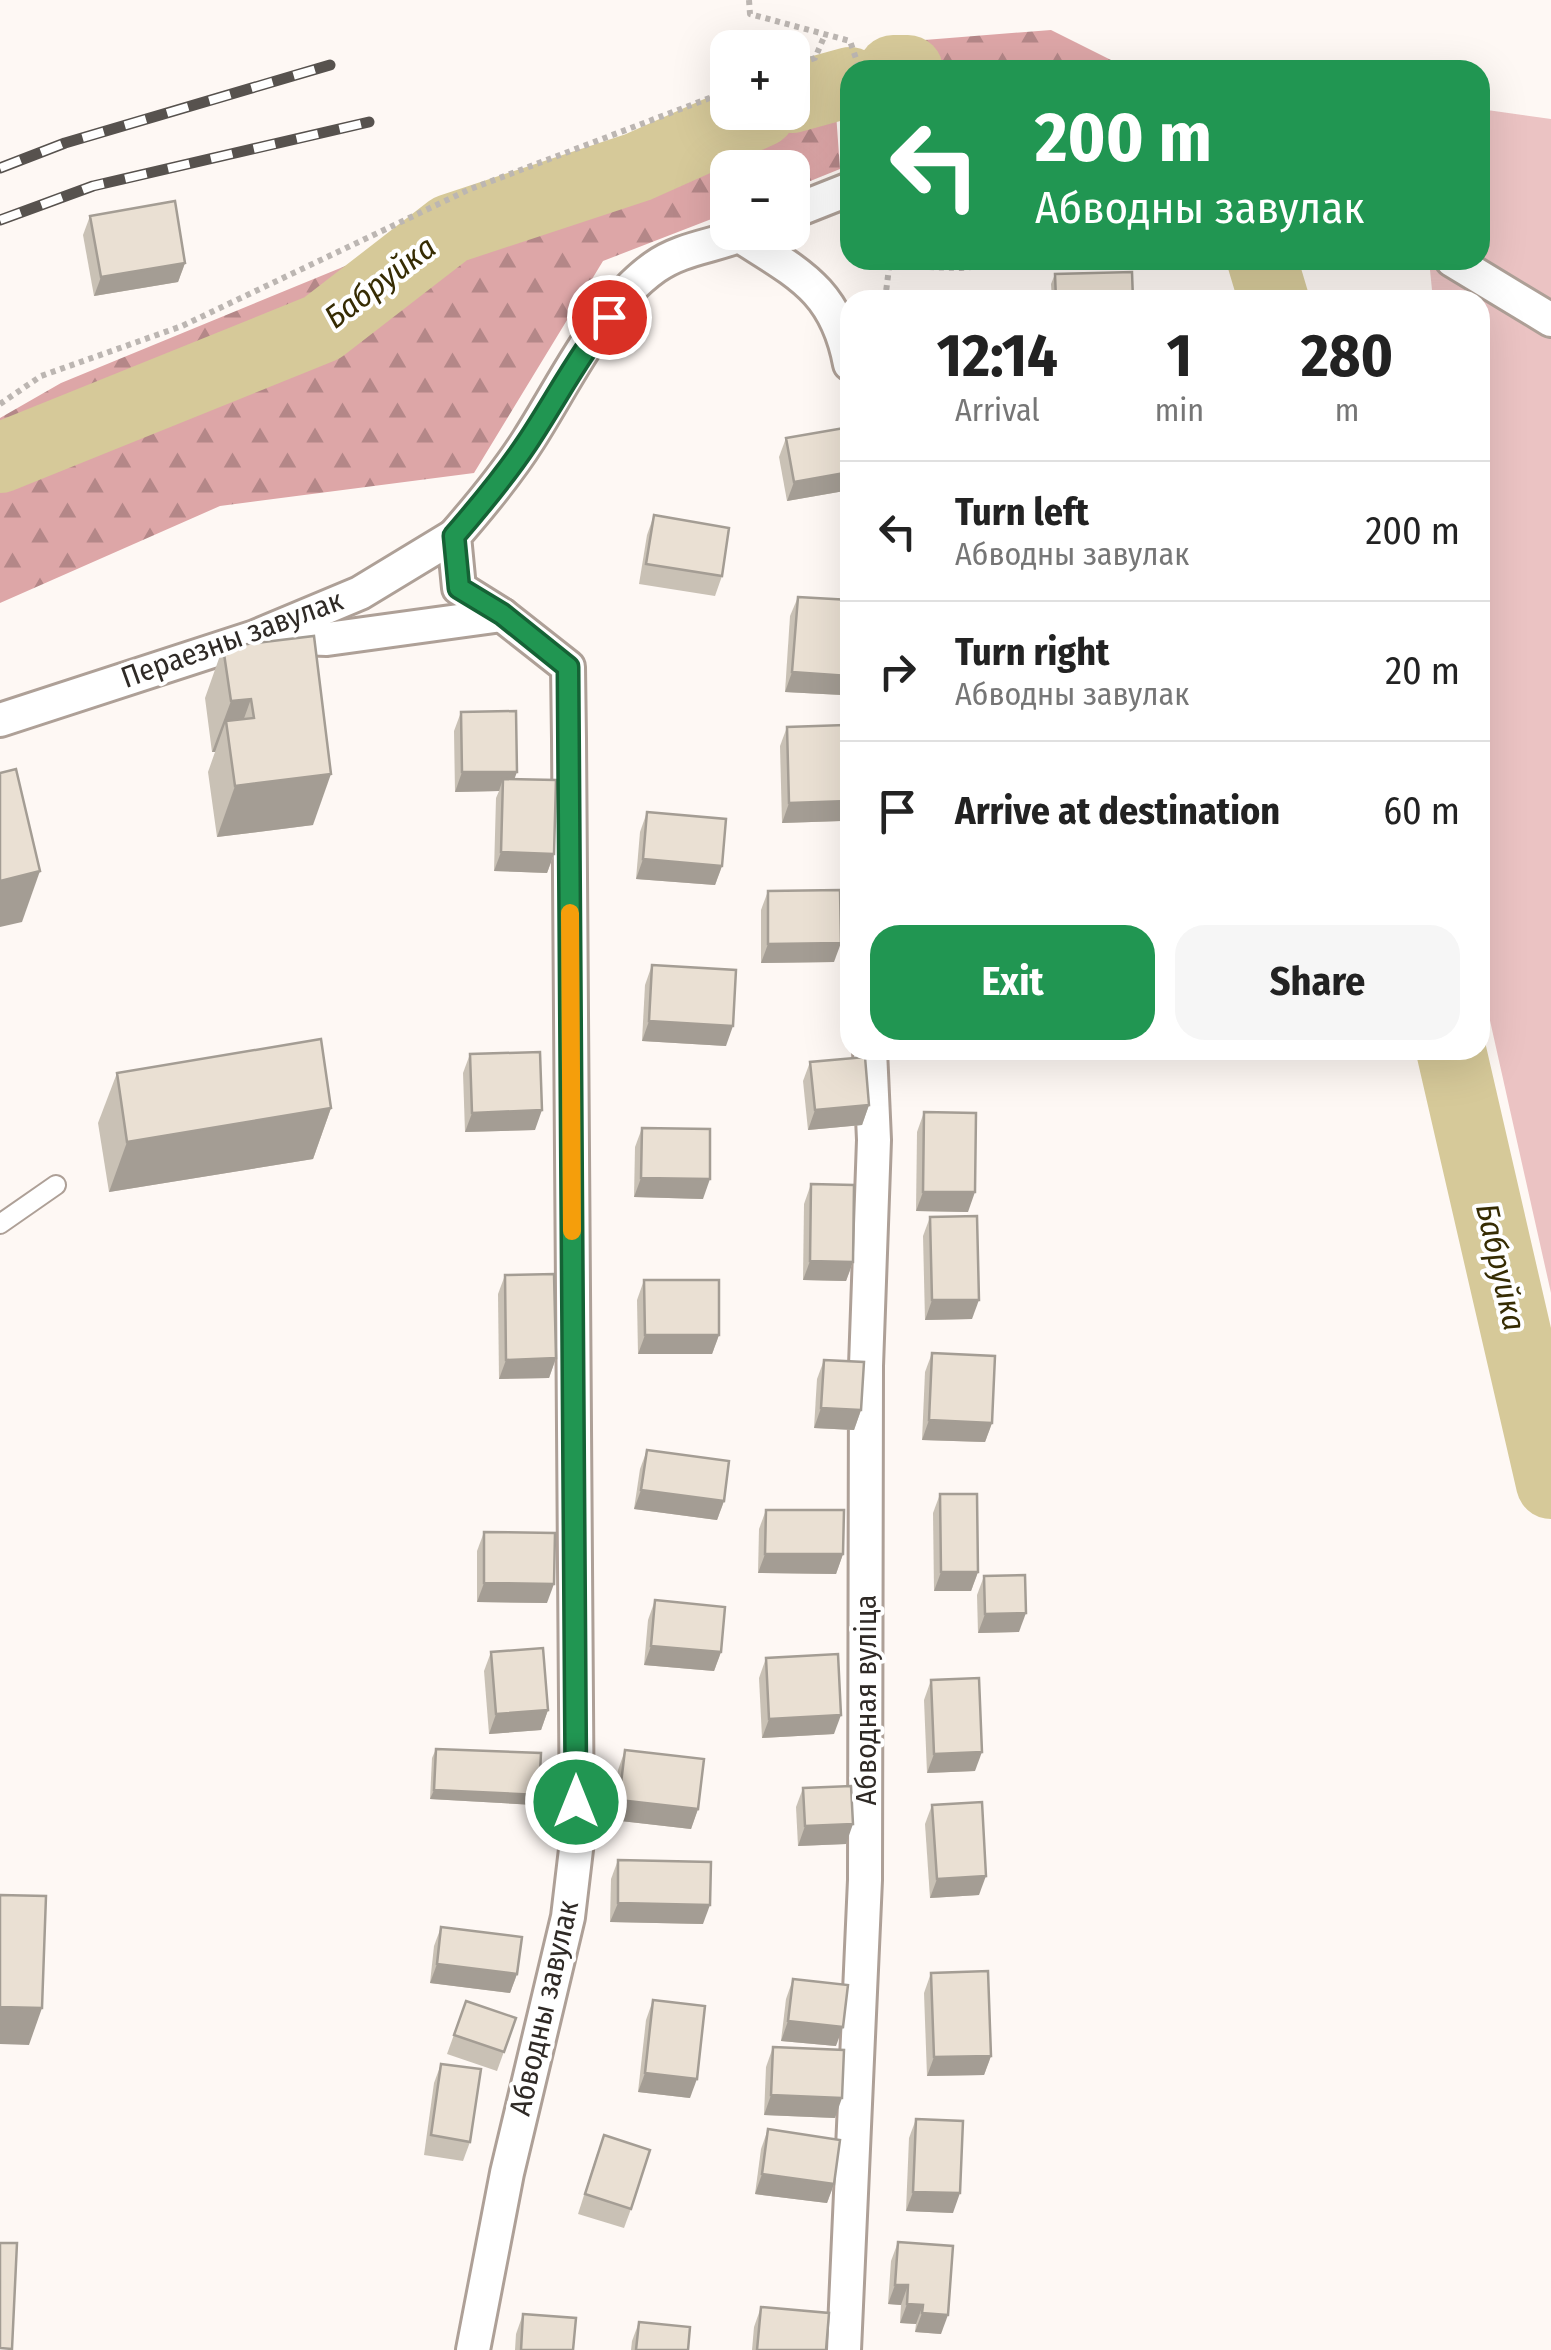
<!DOCTYPE html>
<html lang="en">
<head>
<meta charset="utf-8">
<style>
  :root { --surface:#fff; --page:#f6f6f6; --text:#222; --muted:#767676; --line:#e0e0e0; --accent:#219652 }
  body { margin:0; font-family:"Fira Sans Condensed",sans-serif; background:var(--page); color:var(--text); height:100vh; display:flex; flex-direction:column; font-size:38px; white-space:nowrap }
  * { box-sizing:border-box; margin:0 }
  p { font-size:32px; color:var(--muted) }
  .icon { flex:none; width:55px; height:55px; fill:none; stroke:currentColor; stroke-width:2; stroke-linecap:round; stroke-linejoin:round }
  .map { position:relative; flex:1; overflow:hidden }
  .side { position:absolute; left:840px; top:290px; width:650px; height:770px; display:flex; flex-direction:column; background:var(--surface); border-radius:30px; box-shadow:0 10px 40px #0002 }
  .side>* { flex:none }
  .hud { position:absolute; left:840px; top:60px; width:650px; height:210px; border-radius:30px; box-shadow:0 10px 40px #0002; background:#219652; color:#fff; overflow:hidden }
  .fabs { position:absolute; left:710px; top:30px; display:grid; gap:20px }
  .fabs a { display:grid; place-items:center; width:100px; height:100px; border-radius:20px; background:var(--surface); box-shadow:0 10px 40px #0002; font-size:50px }
  .pin { position:absolute; display:grid; place-items:center; width:85px; height:85px; color:#fff; margin:-42px; border:5px solid #fff; border-radius:50%; box-shadow:0 2px 10px #0007 }
  .me { position:absolute; width:110px; margin:-55px; rotate:0deg; stroke-linejoin:round; filter:drop-shadow(0 0 8px #0008) }
  .turn { display:flex; align-items:center; gap:35px; height:210px; padding:0 30px; font-size:45px }
  .turn .icon { width:130px; height:130px; stroke-width:2.5 }
  .turn b { display:block; font-size:70px; line-height:85px }
  .eta { display:flex; justify-content:space-evenly; align-items:center; height:170px; text-align:center }
  .eta b { font-size:60px; font-weight:700; line-height:70px }
  .button { display:flex; gap:20px; margin-top:auto; padding:20px 30px }
  .button a { flex:1; height:115px; border-radius:30px; background:var(--accent); color:#fff; font-size:40px; font-weight:700; line-height:115px; text-align:center }
  .button a+a { background:var(--page); color:var(--text) }
  ul { padding:0; list-style:none }
  li { display:flex; align-items:center; gap:30px; height:140px; padding:0 30px; border-top:2px solid var(--line) }
  li div { flex:1 }
  li b { display:block; font-size:38px }
  li em { font-style:normal }
  .map>svg:first-child { display:block }
  .grass { fill:#ebc3c3 }
  .forest { fill:url(#forest-firs) }
  .lines { fill:none; stroke-linecap:round; stroke-linejoin:round }
  .river { stroke:#d6c999; stroke-width:70 }
  .service-casing { stroke:#aea097; stroke-width:22 }
  .minor-casing { stroke:#aea097; stroke-width:38 }
  .path { stroke:#bcb6b2; stroke-width:6; stroke-dasharray:5 5; stroke-linecap:butt }
  .service { stroke:#fff; stroke-width:18 }
  .minor { stroke:#fff; stroke-width:32 }
  .rail-casing { stroke:#57524e; stroke-width:11 }
  .rail { stroke:#fff; stroke-width:8; stroke-dasharray:22; stroke-linecap:butt }
  .wall { fill:#c9c1b5 }
  .shaded-wall { fill:#a49d94 }
  .building { fill:#eae0d3; stroke:#a49d94; stroke-width:2.5 }
  .route-casing { stroke:#156235; stroke-width:25 }
  .route { stroke:#219652; stroke-width:18 }
  .slow { stroke:#f59e0b; stroke-width:18 }
  .labels { text-anchor:middle; stroke-width:8; stroke-linejoin:round; paint-order:stroke }
  .street-label { font-size:30px; fill:#2f2a26; stroke:#fff }
  .water-label { font-size:32px; font-style:italic; fill:#362c03; stroke:#fff }
</style>
</head>
<body>
<div class="map">
<svg width="1551" height="2350" viewBox="0 0 1551 2350">
  <defs>
    <pattern id="forest-firs" width="22" height="20" patternUnits="userSpaceOnUse" patternTransform="scale(2.5)"><rect width="22" height="20" fill="#dda6a7"/><path d="M5 1l3.5 6h-7zM16 11l3.5 6h-7z" fill="#b48788"/></pattern>
  </defs>
  <rect width="100%" height="100%" fill="#fef8f4"/>
  <path class="grass" d="M1480,109L1551,119V1293L1480,976V300H1433L1429,260H1480Z"/>
  <path class="forest" d="M1051,30L1131,70H850V110L836,113L840,169L793,188L792,168H728L727,213L603,261L474,473L220,506L0,603V418L61,383L727,109L728,112H792L793,82L887,43Z"/>
  <g class="lines">
    <g class="river">
      <path d="M893,70H908"/>
      <path d="M792,98L850,82"/>
      <path d="M1262,260L1274,300"/>
      <path d="M0,458L322,328L450,229L638,167L761,112"/>
      <path d="M1451,1050L1551,1484"/>
    </g>
    <g class="service-casing">
      <path id="service" d="M0,1224L56,1185"/>
    </g>
    <g class="minor-casing">
      <g id="minor">
        <path d="M792,212L850,189"/>
        <path d="M740,236C799,274 836,290 850,364"/>
        <path d="M1452,260L1551,320"/>
        <path d="M270,637L327,639L502,615"/>
        <path d="M0,720L255,637L360,593L454,536"/>
        <path d="M473,2350L507,2173L568,1917L577,1841L569,739L568,667L502,615L459,588L454,536C481,505 507,474 529,439C565,383 600,306 655,267C683,247 718,246 748,232"/>
        <path d="M844,2350L865,1880L866,1366L874,1140L870,1050"/>
      </g>
    </g>
    <g class="path">
      <path d="M749,0L750,14L850,41L860,70"/>
      <path d="M792,66L815,58L824,37"/>
      <path d="M889,266L961,268L1052,260"/>
      <path d="M885,300L890,260"/>
      <path d="M0,404L41,376L182,326L468,190L728,91"/>
    </g>
    <use href="#service" class="service"/>
    <use href="#minor" class="minor"/>
    <g class="rail-casing">
      <g id="rail">
        <path d="M0,168L65,143L330,65"/>
        <path d="M0,220L93,186L369,122"/>
      </g>
    </g>
    <use href="#rail" class="rail"/>
  </g>
  <g class="wall">
    <path d="M90,216L185,263L178,282L94,296L83,235Z"/>
    <path d="M1055,274L1133,300H1052L1051,284Z"/>
    <path d="M850,427V490L787,501L779,457L786,438Z"/>
    <path d="M654,515L722,576L715,596L639,584L647,535Z"/>
    <path d="M798,597L842,695L785,692L790,616Z"/>
    <path d="M314,636L313,825L217,837L208,772L215,752H212L205,698L223,647Z"/>
    <path d="M461,712L514,779L554,854L547,873L494,871L496,798L499,791L455,792L454,731Z"/>
    <path d="M787,727L848,801L841,821L782,823L780,746Z"/>
    <path d="M647,812L722,866L715,885L636,879L640,832Z"/>
    <path d="M768,891L834,962L761,963V910Z"/>
    <path d="M652,965L726,1046L642,1041L645,985Z"/>
    <path d="M470,1054L535,1130L465,1132L463,1073Z"/>
    <path d="M810,1062L869,1105L862,1125L808,1130L803,1081Z"/>
    <path d="M117,1073L331,1108L313,1159L109,1192L98,1123Z"/>
    <path d="M924,1112L968,1212L916,1211L917,1132Z"/>
    <path d="M642,1128L703,1199L634,1197L635,1147Z"/>
    <path d="M811,1184L853,1262L846,1281L803,1280L804,1204Z"/>
    <path d="M930,1217L972,1319L925,1320L923,1236Z"/>
    <path d="M505,1275L556,1358L549,1378L499,1379L498,1294Z"/>
    <path d="M644,1280L719,1335L712,1354H638L637,1300Z"/>
    <path d="M932,1353L992,1423L985,1442L922,1440L925,1372Z"/>
    <path d="M824,1360L861,1410L854,1430L814,1428L817,1379Z"/>
    <path d="M647,1450L724,1501L717,1520L634,1509L640,1469Z"/>
    <path d="M940,1494L978,1572L971,1591H934L933,1513Z"/>
    <path d="M766,1510L843,1554L836,1574L758,1573L759,1529Z"/>
    <path d="M484,1532L547,1603L477,1602V1551Z"/>
    <path d="M984,1576L1019,1632L978,1633L977,1595Z"/>
    <path d="M655,1600L721,1652L714,1671L644,1665L648,1620Z"/>
    <path d="M491,1652L548,1710L541,1730L489,1734L484,1671Z"/>
    <path d="M766,1658L834,1734L762,1738L759,1678Z"/>
    <path d="M931,1680L975,1771L927,1773L924,1700Z"/>
    <path d="M436,1749L535,1805L430,1799L432,1758Z"/>
    <path d="M625,1750L698,1809L691,1829L612,1820L618,1770Z"/>
    <path d="M803,1788L846,1844L798,1846L796,1807Z"/>
    <path d="M932,1805L979,1895L930,1898L925,1824Z"/>
    <path d="M618,1860L703,1924L610,1922L611,1879Z"/>
    <path d="M441,1927L517,1974L510,1993L430,1983L434,1946Z"/>
    <path d="M931,1973L991,2056L984,2075L927,2076L924,1993Z"/>
    <path d="M793,1979L836,2046L781,2041L786,1999Z"/>
    <path d="M653,2000L690,2098L638,2092L646,2020Z"/>
    <path d="M466,2001L516,2018L497,2071L447,2054Z"/>
    <path d="M773,2047L835,2118L764,2115L766,2067Z"/>
    <path d="M441,2064L470,2142L463,2161L424,2155L434,2083Z"/>
    <path d="M916,2119L953,2213L906,2211L909,2138Z"/>
    <path d="M768,2129L834,2184L827,2203L755,2194L761,2149Z"/>
    <path d="M597,2154L631,2209L624,2228L578,2214Z"/>
    <path d="M898,2242L941,2334L915,2332L916,2324L900,2323L901,2305L888,2304L891,2261Z"/>
    <path d="M761,2307L826,2350H752L754,2327Z"/>
    <path d="M523,2314L573,2350H515L516,2334Z"/>
    <path d="M639,2322L688,2350H631L632,2341Z"/>
  </g>
  <g class="shaded-wall">
    <path d="M185,263L178,282L94,296L101,277Z"/>
    <path d="M850,472V490L787,501L794,482Z"/>
    <path d="M792,672L849,676L842,695L785,692Z"/>
    <path d="M251,699L233,749L226,721L215,752H212L231,701Z"/>
    <path d="M462,772H517L510,791L503,779L499,791L455,792Z"/>
    <path d="M331,774L313,825L217,837L235,786Z"/>
    <path d="M848,801L841,821L782,823L789,803Z"/>
    <path d="M501,852L554,854L547,873L494,871Z"/>
    <path d="M643,859L722,866L715,885L636,879Z"/>
    <path d="M40,871L22,922L0,927V881Z"/>
    <path d="M841,943L834,962L761,963L768,944Z"/>
    <path d="M649,1021L733,1026L726,1046L642,1041Z"/>
    <path d="M869,1105L862,1125L808,1130L815,1110Z"/>
    <path d="M331,1108L313,1159L109,1192L127,1142Z"/>
    <path d="M542,1110L535,1130L465,1132L472,1113Z"/>
    <path d="M641,1178L710,1179L703,1199L634,1197Z"/>
    <path d="M923,1192H975L968,1212L916,1211Z"/>
    <path d="M810,1261L853,1262L846,1281L803,1280Z"/>
    <path d="M932,1300H979L972,1319L925,1320Z"/>
    <path d="M645,1335H719L712,1354H638Z"/>
    <path d="M556,1358L549,1378L499,1379L506,1360Z"/>
    <path d="M821,1408L861,1410L854,1430L814,1428Z"/>
    <path d="M929,1420L992,1423L985,1442L922,1440Z"/>
    <path d="M641,1490L724,1501L717,1520L634,1509Z"/>
    <path d="M765,1554H843L836,1574L758,1573Z"/>
    <path d="M941,1572H978L971,1591H934Z"/>
    <path d="M484,1583L554,1584L547,1603L477,1602Z"/>
    <path d="M1026,1613L1019,1632L978,1633L985,1614Z"/>
    <path d="M651,1646L721,1652L714,1671L644,1665Z"/>
    <path d="M548,1710L541,1730L489,1734L496,1714Z"/>
    <path d="M841,1715L834,1734L762,1738L769,1719Z"/>
    <path d="M982,1752L975,1771L927,1773L934,1754Z"/>
    <path d="M434,1790L539,1795L535,1805L430,1799Z"/>
    <path d="M619,1800L698,1809L691,1829L612,1820Z"/>
    <path d="M853,1824L846,1844L798,1846L805,1826Z"/>
    <path d="M986,1876L979,1895L930,1898L937,1879Z"/>
    <path d="M618,1903L710,1905L703,1924L610,1922Z"/>
    <path d="M437,1964L517,1974L510,1993L430,1983Z"/>
    <path d="M0,2007L42,2008L29,2045L0,2044Z"/>
    <path d="M788,2021L843,2027L836,2046L781,2041Z"/>
    <path d="M991,2056L984,2075L927,2076L934,2057Z"/>
    <path d="M645,2073L697,2079L690,2098L638,2092Z"/>
    <path d="M771,2095L842,2098L835,2118L764,2115Z"/>
    <path d="M762,2174L834,2184L827,2203L755,2194Z"/>
    <path d="M913,2192L960,2193L953,2213L906,2211Z"/>
    <path d="M895,2285H908L901,2305L888,2304Z"/>
    <path d="M907,2304L923,2305L916,2324L900,2323Z"/>
    <path d="M922,2313L948,2315L941,2334L915,2332Z"/>
  </g>
  <g class="building">
    <path d="M175,201L185,263L101,277L90,216Z"/>
    <path d="M1132,272L1133,300H1056L1055,274Z"/>
    <path d="M850,427V472L794,482L786,438Z"/>
    <path d="M654,515L729,528L722,576L646,564Z"/>
    <path d="M798,597L850,600L849,676L792,672Z"/>
    <path d="M314,636L331,774L235,786L226,721L254,718L251,699L231,701L223,647Z"/>
    <path d="M516,711L517,772H462L461,712Z"/>
    <path d="M845,725L848,801L789,803L787,727Z"/>
    <path d="M16,769L40,871L0,881V773Z"/>
    <path d="M503,779L556,780L554,854L501,852Z"/>
    <path d="M647,812L726,819L722,866L643,859Z"/>
    <path d="M840,890L841,943L768,944V891Z"/>
    <path d="M652,965L736,970L733,1026L649,1021Z"/>
    <path d="M321,1039L331,1108L127,1142L117,1073Z"/>
    <path d="M540,1052L542,1110L472,1113L470,1054Z"/>
    <path d="M865,1057L869,1105L815,1110L810,1062Z"/>
    <path d="M924,1112L976,1113L975,1192H923Z"/>
    <path d="M642,1128L710,1129V1179L641,1178Z"/>
    <path d="M811,1184L854,1185L853,1262L810,1261Z"/>
    <path d="M977,1216L979,1300H932L930,1217Z"/>
    <path d="M554,1274L556,1358L506,1360L505,1275Z"/>
    <path d="M644,1280H719V1335H645Z"/>
    <path d="M932,1353L995,1356L992,1423L929,1420Z"/>
    <path d="M824,1360L864,1362L861,1410L821,1408Z"/>
    <path d="M647,1450L729,1461L724,1501L641,1490Z"/>
    <path d="M940,1494H977L978,1572H941Z"/>
    <path d="M766,1510H844L843,1554H765Z"/>
    <path d="M484,1532L555,1533L554,1584L484,1583Z"/>
    <path d="M1025,1575L1026,1613L985,1614L984,1576Z"/>
    <path d="M655,1600L725,1607L721,1652L651,1646Z"/>
    <path d="M543,1648L548,1710L496,1714L491,1652Z"/>
    <path d="M838,1654L841,1715L769,1719L766,1658Z"/>
    <path d="M979,1678L982,1752L934,1754L931,1680Z"/>
    <path d="M436,1749L541,1753L539,1795L434,1790Z"/>
    <path d="M625,1750L704,1759L698,1809L619,1800Z"/>
    <path d="M851,1786L853,1824L805,1826L803,1788Z"/>
    <path d="M982,1802L986,1876L937,1879L932,1805Z"/>
    <path d="M618,1860L711,1862L710,1905L618,1903Z"/>
    <path d="M0,1895L46,1896L42,2008L0,2007Z"/>
    <path d="M441,1927L522,1937L517,1974L437,1964Z"/>
    <path d="M988,1971L991,2056L934,2057L931,1973Z"/>
    <path d="M793,1979L848,1985L843,2027L788,2021Z"/>
    <path d="M653,2000L705,2006L697,2079L645,2073Z"/>
    <path d="M466,2001L516,2018L504,2052L454,2035Z"/>
    <path d="M773,2047L844,2050L842,2098L771,2095Z"/>
    <path d="M441,2064L481,2069L470,2142L431,2135Z"/>
    <path d="M916,2119L963,2121L960,2193L913,2192Z"/>
    <path d="M768,2129L840,2140L834,2184L762,2174Z"/>
    <path d="M604,2135L650,2150L631,2209L585,2194Z"/>
    <path d="M898,2242L953,2246L948,2315L922,2313L923,2305L907,2304L908,2285H895Z"/>
    <path d="M0,2243H17L12,2349L0,2348Z"/>
    <path d="M761,2307L829,2313L826,2350H757Z"/>
    <path d="M523,2314L576,2318L573,2350H521Z"/>
    <path d="M639,2322L690,2327L688,2350H636Z"/>
  </g>
  <g class="lines">
    <g class="route-casing">
      <path id="route" d="M576,1802L568,667L502,614L459,588L454,536C480,506 505,476 527,443C555,401 578,356 609,317"/>
    </g>
    <use href="#route" class="route"/>
    <path class="slow" d="M570,913L572,1231"/>
  </g>
  <g class="labels">
    <g class="street-label">
      <text transform="translate(232 639) rotate(-20)" y="10">Пераезны завулак</text>
      <text transform="translate(866 1700) rotate(-90)" y="10">Абводная вуліца</text>
      <text transform="translate(544 2008) rotate(-77)" y="10">Абводны завулак</text>
    </g>
    <g class="water-label">
      <text transform="translate(380 282) rotate(-37)" y="11">Бабруйка</text>
      <text transform="translate(1501 1267) rotate(77)" y="11">Бабруйка</text>
    </g>
  </g>
</svg>
<div class="fabs">
<a>+</a>
<a>−</a>
</div>
<div class="pin" style="left:609px;top:317px;background:#d93025"><svg class="icon" aria-label="arrive" viewBox="0 0 24 24"><path d="M6 21V4h12l-3 4 3 4H6"/></svg></div>
<svg class="me" style="left:576px;top:1802px" viewBox="-20 -20 40 40"><circle r="17" fill="#219652" stroke="#fff" stroke-width="3"/><path d="M0-11L8 9 0 5-8 9z" fill="#fff"/></svg>
<div class="hud">
<div class="turn"><svg class="icon" aria-label="left" viewBox="0 0 24 24"><path d="M17 20v-9H6M10 6l-5 5 5 5"/></svg><div><b>200 m</b>Абводны завулак</div></div>
</div>
<section class="side">
<div class="eta">
<div><b>12:14</b><p>Arrival</p></div>
<div><b>1</b><p>min</p></div>
<div><b>280</b><p>m</p></div>
</div>
<ul>
<li><svg class="icon" aria-label="left" viewBox="0 0 24 24"><path d="M17 20v-9H6M10 6l-5 5 5 5"/></svg><div><b>Turn left</b><p>Абводны завулак</p></div><em>200 m</em></li>
<li><svg class="icon" aria-label="right" viewBox="0 0 24 24"><path d="M7 20v-9h11M14 6l5 5-5 5"/></svg><div><b>Turn right</b><p>Абводны завулак</p></div><em>20 m</em></li>
<li><svg class="icon" aria-label="arrive" viewBox="0 0 24 24"><path d="M6 21V4h12l-3 4 3 4H6"/></svg><div><b>Arrive at destination</b></div><em>60 m</em></li>
</ul>
<div class="button"><a>Exit</a><a>Share</a></div>
</section>
</div>
</body>
</html>
